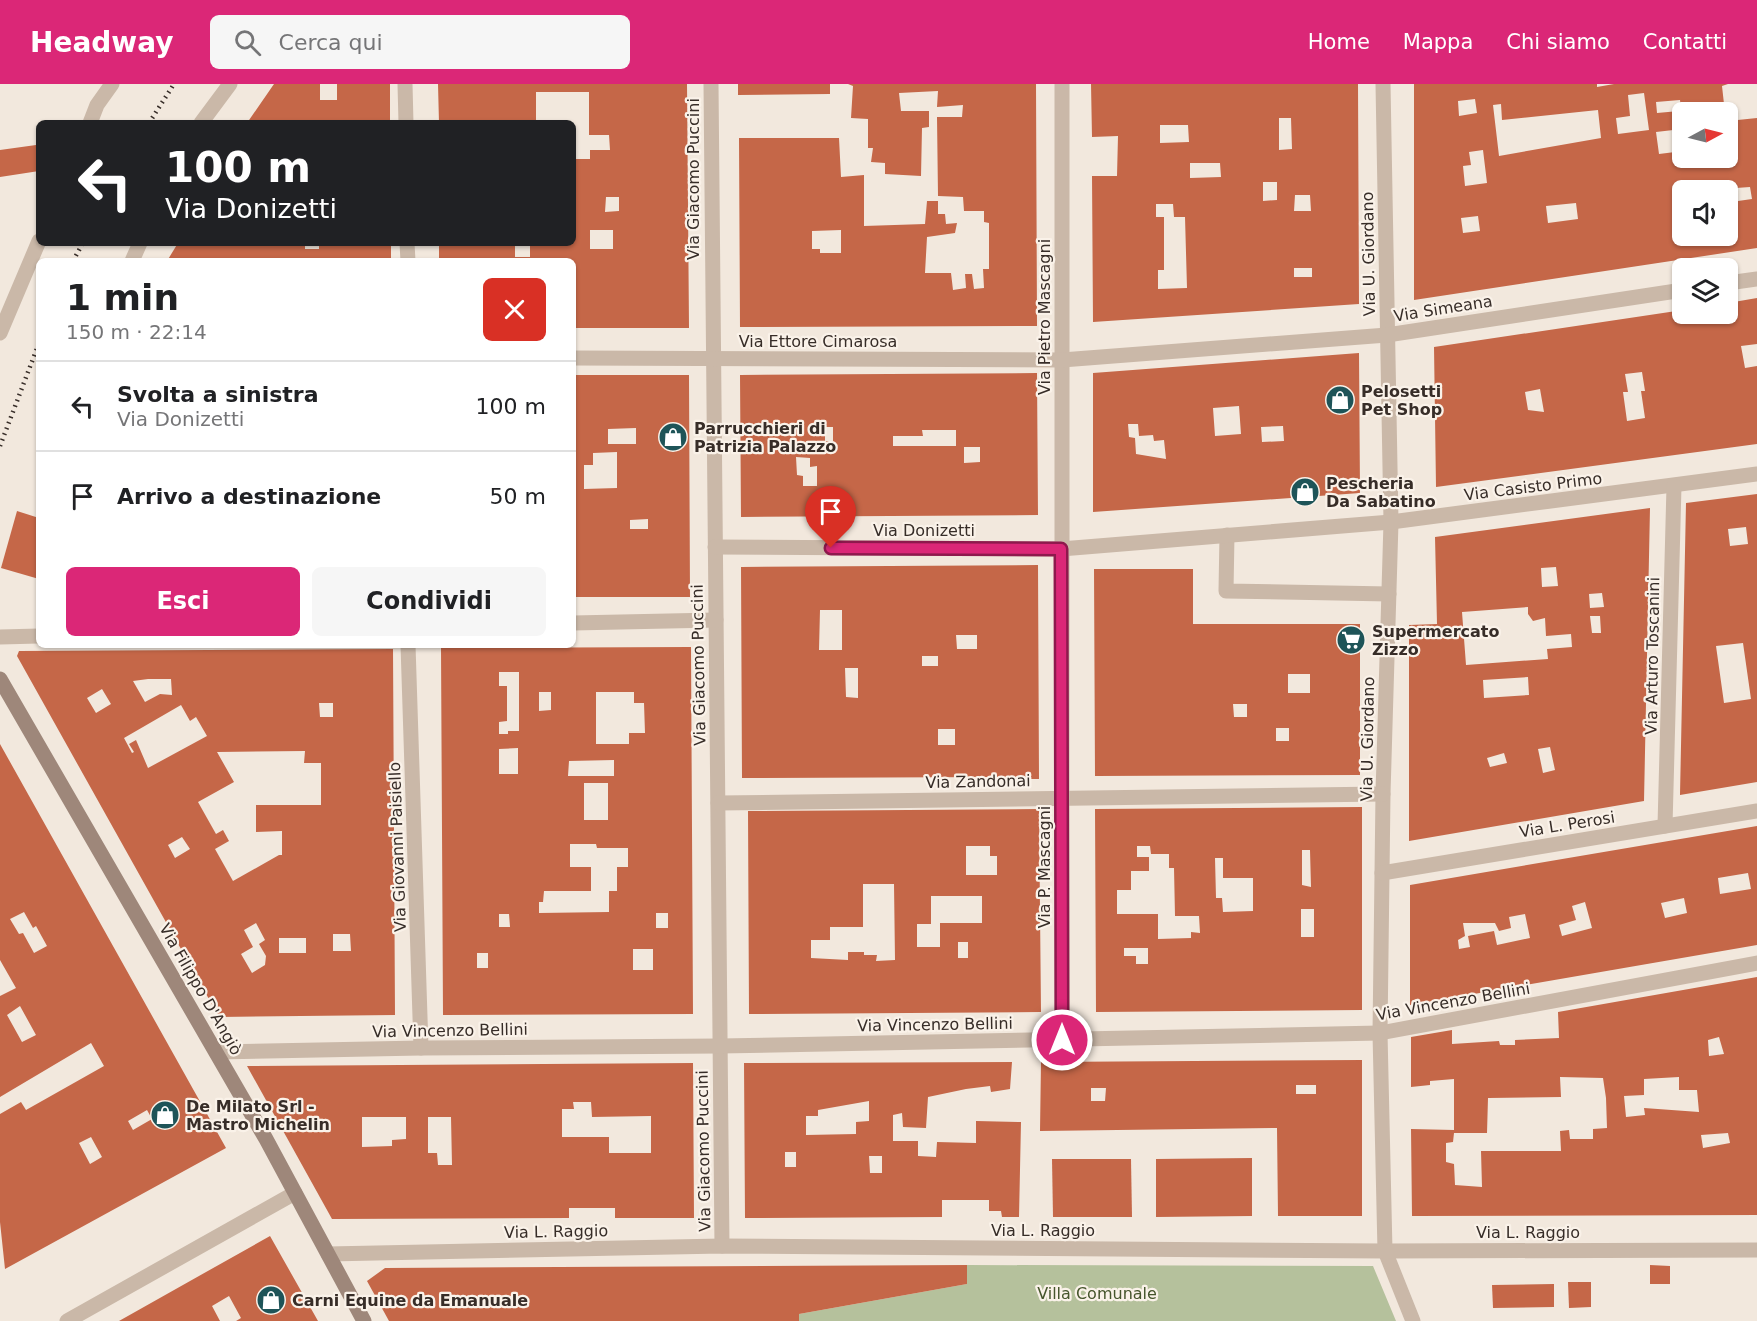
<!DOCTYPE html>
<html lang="it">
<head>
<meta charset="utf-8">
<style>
  :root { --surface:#fff; --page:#f6f6f6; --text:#202124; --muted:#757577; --line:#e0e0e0; --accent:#db2777 }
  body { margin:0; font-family:"DejaVu Sans",sans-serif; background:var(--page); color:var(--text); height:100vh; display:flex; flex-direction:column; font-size:22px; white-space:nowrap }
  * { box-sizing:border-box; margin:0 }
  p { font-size:20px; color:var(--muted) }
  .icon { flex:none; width:33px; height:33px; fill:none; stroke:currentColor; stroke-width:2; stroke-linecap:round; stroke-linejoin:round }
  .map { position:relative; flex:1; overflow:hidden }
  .sheet { position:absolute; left:36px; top:174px; width:540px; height:390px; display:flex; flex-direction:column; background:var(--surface); border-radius:9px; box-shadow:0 2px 4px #0004 }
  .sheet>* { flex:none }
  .guide { position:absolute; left:36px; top:36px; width:540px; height:126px; border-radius:9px; box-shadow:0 2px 4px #0004; background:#202124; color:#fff; overflow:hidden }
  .needle { width:39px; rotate:83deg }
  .fabs { position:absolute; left:1672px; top:18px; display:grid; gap:12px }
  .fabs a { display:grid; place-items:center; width:66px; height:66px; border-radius:9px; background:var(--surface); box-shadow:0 2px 4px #0004; font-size:30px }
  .pin { position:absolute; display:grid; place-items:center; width:51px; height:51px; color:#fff; margin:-62px -26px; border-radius:50% 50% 50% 0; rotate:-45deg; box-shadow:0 0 6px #0007 }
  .pin .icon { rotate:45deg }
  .me { position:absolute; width:66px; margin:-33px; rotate:0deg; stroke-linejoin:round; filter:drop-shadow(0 0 4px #0008) }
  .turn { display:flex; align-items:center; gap:21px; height:126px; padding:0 30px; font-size:27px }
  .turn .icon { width:78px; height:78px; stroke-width:2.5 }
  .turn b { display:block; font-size:42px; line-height:51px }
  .round { display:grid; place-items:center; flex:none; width:63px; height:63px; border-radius:9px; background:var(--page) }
  .summary { display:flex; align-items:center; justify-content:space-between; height:102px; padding:0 30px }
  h1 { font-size:36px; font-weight:700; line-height:45px }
  .button { display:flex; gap:12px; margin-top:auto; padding:12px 30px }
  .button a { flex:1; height:69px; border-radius:9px; background:var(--accent); color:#fff; font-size:24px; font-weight:700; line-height:69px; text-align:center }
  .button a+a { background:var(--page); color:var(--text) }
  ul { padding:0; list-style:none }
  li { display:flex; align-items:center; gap:18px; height:90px; padding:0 30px; border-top:2px solid var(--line) }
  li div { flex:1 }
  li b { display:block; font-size:22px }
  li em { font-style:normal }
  header { display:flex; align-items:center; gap:36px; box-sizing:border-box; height:84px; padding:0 30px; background:var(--accent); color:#fff }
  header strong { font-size:28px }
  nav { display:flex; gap:33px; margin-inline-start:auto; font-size:21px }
  .search { width:420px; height:54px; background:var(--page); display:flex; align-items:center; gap:15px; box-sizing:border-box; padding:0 21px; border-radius:9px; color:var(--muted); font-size:22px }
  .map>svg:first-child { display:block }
  .green { fill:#b5c19c }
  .building { fill:#c56748; fill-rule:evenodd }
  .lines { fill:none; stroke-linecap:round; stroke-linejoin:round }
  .lane { stroke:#cab8a8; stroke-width:15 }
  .street { stroke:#cab8a8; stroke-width:15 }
  .secondary { stroke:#9e877a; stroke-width:15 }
  .rail { stroke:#372d28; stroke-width:4.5; stroke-dasharray:1.5 4.5; stroke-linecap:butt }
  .route-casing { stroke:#8e194d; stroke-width:15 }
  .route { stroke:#db2777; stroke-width:10 }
  .labels { text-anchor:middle; stroke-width:4.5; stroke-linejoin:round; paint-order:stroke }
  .street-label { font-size:16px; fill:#372d28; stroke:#faf2e9 }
  .poi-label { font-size:16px; font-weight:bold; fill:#372d28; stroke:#faf2e9; text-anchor:start }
  .park-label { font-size:16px; fill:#46552c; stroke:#faf2e9 }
</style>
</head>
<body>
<header>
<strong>Headway</strong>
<div class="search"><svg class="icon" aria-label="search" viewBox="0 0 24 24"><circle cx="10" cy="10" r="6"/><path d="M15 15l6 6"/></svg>Cerca qui</div>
<nav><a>Home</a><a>Mappa</a><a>Chi siamo</a><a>Contatti</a></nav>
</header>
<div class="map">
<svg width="1757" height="1237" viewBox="0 0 1757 1237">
  <rect width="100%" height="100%" fill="#f2e8dd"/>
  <path class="green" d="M967,1181L1373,1182L1396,1237H799V1230L967,1200Z"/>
  <g class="building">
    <path d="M274,0H320V16H337V0H390V39H247Z"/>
    <path d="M438,0H687L689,244H573V177H439V159H573V75H590V66H610L609,51H589V8H536V39H439ZM606,113H619V127L605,128ZM590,146H613V165H590ZM515,162H530V173H515Z"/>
    <path d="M738,0H830V10L738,11Z"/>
    <path d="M848,0H1036L1037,242L740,243L739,54H839L841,93L864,91V142L925,140L927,117H938V130H945L946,140L957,139L955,149L927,153L925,189H951L953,206L966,204L965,190H972L974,205L984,204L983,185H989V139L984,138V127H964L963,113L938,112L937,33H962L963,21L937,23L938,7L899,9L901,27H929V43L922,44L921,92L885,90V79L871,78L873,64H868V35L851,34L853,2ZM841,146V169H820V165H812V147Z"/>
    <path d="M1091,0H1358L1359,220L1093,238L1092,92H1117L1118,52L1092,53ZM1279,34H1291L1292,65L1279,66ZM1160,41H1188L1189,58L1160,59ZM1190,79H1220L1221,93L1190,94ZM1263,98H1277V116L1263,117ZM1295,111H1310L1311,127H1294ZM1156,120H1173L1174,133H1185L1187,204L1158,205V186H1164V133H1156ZM1294,184H1312V193H1294Z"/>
    <path d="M1414,0H1597V3L1614,0H1728L1722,2L1724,20L1681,25L1680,16L1656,18L1657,29L1679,27L1682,45L1656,48L1659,70L1683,67V74H1728V37L1757,34V164L1414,216ZM1644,9L1649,46L1618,50L1616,34L1630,32L1628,11ZM1475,15L1477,29L1459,32L1458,17ZM1501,20L1502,36L1598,26L1601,54L1499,72L1493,21ZM1483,66L1487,99L1465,102L1463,82L1471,81L1469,68ZM1750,103L1752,115L1738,117L1736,104ZM1683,106H1728V152H1683ZM1576,119L1578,135L1548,139L1546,122ZM1478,132L1480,147L1463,149L1461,134Z"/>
    <path d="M36,61L39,87L0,93V66Z"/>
    <path d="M178,159H305V165H319V159H391V177H167Z"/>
    <path d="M1757,214V260L1741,262L1745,284L1757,282V360L1436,403L1434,263L1683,226V230H1728V219ZM1642,288L1645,307H1641L1645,334L1627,337L1623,308H1628L1625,290ZM1540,305L1544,328L1528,326L1525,308Z"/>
    <path d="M1359,269L1360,409L1093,428V289ZM1239,322L1241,350L1215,352L1213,324ZM1128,340H1138L1139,352L1153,351L1154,357L1164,356L1166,375L1136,370L1135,354L1129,353ZM1283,342L1284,357L1262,358L1261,343Z"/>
    <path d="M1037,289L1038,431L741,433L740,291ZM825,343H833V357H825ZM922,346H956V362H893V352H923ZM964,363H980V378L964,379ZM796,373L810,374V383L817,382V402H803V392L797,391Z"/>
    <path d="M573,291H689L690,513H573ZM636,344V360H608V345ZM617,368V404L584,405V381H593V369ZM648,435V445H630V436Z"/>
    <path d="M1757,410V698L1680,711L1686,419ZM1746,443L1748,460L1730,462L1728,445ZM1743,559L1751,615L1724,619L1716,562Z"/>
    <path d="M1650,424L1644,717L1409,757V541L1437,540L1435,453ZM1556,483L1558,502L1542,503L1541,484ZM1602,509L1604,523L1590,524L1589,510ZM1528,523V530L1533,537L1545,534L1546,552L1571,550L1572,563L1547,565L1548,575L1466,581L1462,528ZM1590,532H1600L1601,549H1592ZM1528,593L1529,611L1484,614L1483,596ZM1550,663L1555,686L1543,689L1538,665ZM1504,669L1507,679L1490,683L1487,674Z"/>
    <path d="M17,427L39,434V495L1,484Z"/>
    <path d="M1038,481L1039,695H1002V693L742,694L741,483ZM820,526H842V566H819ZM956,551H977V565H957ZM922,572H938V582H922ZM845,584H858V614L846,613ZM938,645H955V661H938Z"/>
    <path d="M1094,485H1193V540H1360V691L1095,692ZM1288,590H1310V609H1288ZM1233,620H1247V633H1234ZM1276,644H1289V657H1276Z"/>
    <path d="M691,563L693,930L443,931L441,564ZM499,588H519V647H508V650H499V638L507,637V602H499ZM539,608H551V626L539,627ZM596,608H634V619H644L645,649H629V660H596ZM518,664V690H499V665ZM614,676V692H568L569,677ZM584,699H608V736H584ZM570,760H596L597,764H628V783H617V807H609V828L539,829V818H543L544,807H591V783H570ZM656,829H668V844H656ZM499,830H509L510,843H499ZM633,865H653V886H633ZM477,869H488V884H477Z"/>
    <path d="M393,565L395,931L219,933L17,572L19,567ZM148,595H171L172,611L160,610L145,618L133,597ZM102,605L111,620L96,629L87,614ZM319,619H333V633H320ZM181,621L190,637L196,633L207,652L148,684L136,656L129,660L134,668L132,669L124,654ZM305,667L304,679H321V721H256V748L282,747V771H279L233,797L215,765L229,757L223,746L216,750L198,718L234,698L217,668ZM182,753L190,765L175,774L168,761ZM256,839L265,856L259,860L266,872L265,881L252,889L241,870L253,863L244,846ZM333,850H350L351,867H333ZM279,854H306V869H279Z"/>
    <path d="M0,660L226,1064L5,1185L0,1138V1030L21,1018L26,1026L104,982L91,959L0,1013V912L16,904L0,876ZM24,828L33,844L36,842L47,862L34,869L23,849L19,850L10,835ZM20,922L36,951L22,958L7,931ZM147,1026L152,1035L133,1046L128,1037ZM91,1053L102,1073L90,1080L79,1059Z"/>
    <path d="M1362,723V926L1096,928L1095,725ZM1137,762H1150L1151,770H1169V784H1174L1175,832H1199L1200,849L1191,848V854L1158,855V830H1117V806H1131V787H1149V773H1137ZM1302,766H1310L1311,803L1302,801ZM1215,774H1223V794H1253V827L1223,828L1222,814H1216ZM1301,825H1314V853H1301ZM1124,864H1148V880H1136V872H1124Z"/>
    <path d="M1039,725L1041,928L749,930L748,727ZM966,762H990V772H997V791H966ZM863,800H894L895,876L876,877L877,871H864V868H848V876L811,874V856H830V843H863ZM931,812H982V839H940V863H917V840H931ZM958,858H968V874H958Z"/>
    <path d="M1757,742V861L1410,921V801ZM1748,789L1751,805L1720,810L1718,794ZM1684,814L1687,829L1665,834L1661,819ZM1585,818L1592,844L1562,852L1559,841L1576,836L1572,822ZM1525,830L1530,854L1497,861L1494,847L1468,852L1470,863L1459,865L1458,856L1465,852L1463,839H1495L1499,847L1511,844L1509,833Z"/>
    <path d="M1757,893V1131L1412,1132L1411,1045L1454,1046V995L1430,997V1001L1411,1003V953L1452,946V960L1499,957L1500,961H1515V956L1559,954L1558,928ZM1719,953L1724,970L1709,972L1708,956ZM1560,993L1603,994L1606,1014L1607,1044L1593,1045V1055H1570L1569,1046L1560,1047L1561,1067H1481L1482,1103L1455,1101L1454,1080L1446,1078V1059L1453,1058L1454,1049H1487L1488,1014L1561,1013ZM1679,993V1006H1697L1699,1028L1644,1024L1645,1031L1626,1033L1624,1012L1644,1011V995ZM1728,1049L1730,1059L1703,1064L1701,1051Z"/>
    <path d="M1362,976V1132H1278L1277,1044L1040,1047L1041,978ZM1296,1001H1316V1010H1296ZM1091,1004H1106L1105,1017H1091Z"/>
    <path d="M1012,978L1010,1005L991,1008L990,1002L966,1005L928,1013L926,1044L903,1043L902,1029L893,1031V1057H918V1072L936,1073L937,1058L976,1059V1037L1021,1038L1019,1133H1002L1001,1127H989V1116H942V1133L745,1134L744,979ZM869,1017V1037L856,1038V1050L806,1051V1032H818V1026ZM785,1068H796V1083H785ZM869,1072H882V1089H870Z"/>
    <path d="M693,979L694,1134H615V1124H569V1134L332,1135L247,982ZM573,1018H591L592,1033L651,1032V1069H609V1053H562V1025H574ZM362,1033H406V1055L392,1056V1062L362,1063ZM428,1033H451L452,1081H438L437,1069H428Z"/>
    <path d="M1252,1074V1132L1156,1133V1075Z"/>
    <path d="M1052,1075H1131L1132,1133H1053Z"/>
    <path d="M270,1152L318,1237H236L241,1234L229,1212L212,1222L220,1237H119Z"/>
    <path d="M967,1181V1200L799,1230V1237H389L367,1197L385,1184Z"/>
    <path d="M1650,1181L1670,1182V1200H1650Z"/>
    <path d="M1568,1198H1591V1223L1569,1224Z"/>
    <path d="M1554,1200V1223L1493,1224L1492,1201Z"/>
  </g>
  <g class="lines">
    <path class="lane" d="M67,1237L295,1109"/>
    <g class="street">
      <path d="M405,0L406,39"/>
      <path d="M711,0L722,1162"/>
      <path d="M1062,0V956"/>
      <path d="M1383,0L1391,438L1383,710L1380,949L1385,1167L1413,1237"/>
      <path d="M90,39L97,21L112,0"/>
      <path d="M201,39L230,0"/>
      <path d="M407,159L408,177"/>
      <path d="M132,177L140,159"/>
      <path d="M1728,199L1757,195"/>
      <path d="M0,249L39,157"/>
      <path d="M573,274L1062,276L1387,251L1683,206"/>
      <path d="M1227,451L1226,507L1389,510"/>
      <path d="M715,463L1061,465L1391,438L1757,390"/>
      <path d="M573,539L716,536"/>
      <path d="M0,553L39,552"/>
      <path d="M408,561L421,964"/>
      <path d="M718,719L1383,710"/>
      <path d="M1665,742L1674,402"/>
      <path d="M1382,789L1757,727"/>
      <path d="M216,968L421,964L720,962L1380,949L1757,879"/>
      <path d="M328,1170L722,1162L1385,1167L1757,1166"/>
    </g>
    <path class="secondary" d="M0,595L266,1055L364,1237"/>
    <g class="rail">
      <path d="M149,39L174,0"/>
      <path d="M73,177L83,159"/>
      <path d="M0,362L39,259"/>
    </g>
  </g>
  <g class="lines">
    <g class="route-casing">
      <path id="route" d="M831,464L1061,465L1062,956"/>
    </g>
    <use href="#route" class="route"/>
  </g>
  <defs>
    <g id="shop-disc" transform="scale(1.5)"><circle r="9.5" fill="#1e5458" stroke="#faf2e9"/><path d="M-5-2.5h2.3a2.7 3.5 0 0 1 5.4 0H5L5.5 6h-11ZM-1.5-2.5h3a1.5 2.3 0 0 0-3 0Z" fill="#fff"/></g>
    <g id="supermarket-disc" transform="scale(1.5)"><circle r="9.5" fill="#1e5458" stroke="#faf2e9"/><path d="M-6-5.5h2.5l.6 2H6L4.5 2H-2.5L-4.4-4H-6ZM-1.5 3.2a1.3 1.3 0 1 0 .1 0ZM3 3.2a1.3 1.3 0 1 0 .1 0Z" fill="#fff"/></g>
  </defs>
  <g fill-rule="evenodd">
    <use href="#shop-disc" x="1340" y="316"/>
    <use href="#shop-disc" x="673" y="353"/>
    <use href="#shop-disc" x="1305" y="408"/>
    <use href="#supermarket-disc" x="1351" y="556"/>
    <use href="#shop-disc" x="165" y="1031"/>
    <use href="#shop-disc" x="271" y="1216"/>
  </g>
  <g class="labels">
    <g class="street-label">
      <text transform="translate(693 95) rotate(-90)" y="6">Via Giacomo Puccini</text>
      <text transform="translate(1368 170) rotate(-91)" y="6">Via U. Giordano</text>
      <text transform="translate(1443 224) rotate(-9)" y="6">Via Simeana</text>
      <text transform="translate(1044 233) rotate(-90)" y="6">Via Pietro Mascagni</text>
      <text x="818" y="263">Via Ettore Cimarosa</text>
      <text transform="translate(1533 402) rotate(-7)" y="6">Via Casisto Primo</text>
      <text x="924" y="452">Via Donizetti</text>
      <text transform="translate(1652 572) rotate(-89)" y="6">Via Arturo Toscanini</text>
      <text transform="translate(698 581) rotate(-91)" y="6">Via Giacomo Puccini</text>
      <text transform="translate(1367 655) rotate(-89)" y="6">Via U. Giordano</text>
      <text transform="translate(978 697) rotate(-1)" y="6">Via Zandonai</text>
      <text transform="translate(1567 740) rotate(-9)" y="6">Via L. Perosi</text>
      <text transform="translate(397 763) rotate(-92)" y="6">Via Giovanni Paisiello</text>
      <text transform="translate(1044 783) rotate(-90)" y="6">Via P. Mascagni</text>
      <text transform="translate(201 905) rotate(60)" y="6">Via Filippo D'Angiò</text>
      <text transform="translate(1453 917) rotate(-10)" y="6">Via Vincenzo Bellini</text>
      <text transform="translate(935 940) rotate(-1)" y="6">Via Vincenzo Bellini</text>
      <text transform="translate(450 946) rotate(-1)" y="6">Via Vincenzo Bellini</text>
      <text transform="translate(703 1067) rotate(-91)" y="6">Via Giacomo Puccini</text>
      <text x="1043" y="1152">Via L. Raggio</text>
      <text transform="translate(556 1147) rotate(-1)" y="6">Via L. Raggio</text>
      <text x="1528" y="1154">Via L. Raggio</text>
    </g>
    <g class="poi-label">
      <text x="1361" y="313">Pelosetti<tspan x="1361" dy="18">Pet Shop</tspan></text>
      <text x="694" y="350">Parrucchieri di<tspan x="694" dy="18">Patrizia Palazzo</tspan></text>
      <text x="1326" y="405">Pescheria<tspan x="1326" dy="18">Da Sabatino</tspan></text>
      <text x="1372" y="553">Supermercato<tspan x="1372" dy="18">Zizzo</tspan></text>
      <text x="186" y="1028">De Milato Srl -<tspan x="186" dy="18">Mastro Michelin</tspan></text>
      <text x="292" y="1222">Carni Equine da Emanuale</text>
    </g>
    <g class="park-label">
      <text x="1097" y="1215">Villa Comunale</text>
    </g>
  </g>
</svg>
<div class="fabs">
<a><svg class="needle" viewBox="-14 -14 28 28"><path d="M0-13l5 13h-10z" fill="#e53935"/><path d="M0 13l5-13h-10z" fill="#757577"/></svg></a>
<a><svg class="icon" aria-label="sound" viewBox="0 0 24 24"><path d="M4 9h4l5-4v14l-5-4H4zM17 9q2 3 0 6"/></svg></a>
<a><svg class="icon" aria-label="layers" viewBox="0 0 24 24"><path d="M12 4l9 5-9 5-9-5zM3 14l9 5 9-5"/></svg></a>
</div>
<div class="pin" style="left:831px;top:464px;background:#d93025"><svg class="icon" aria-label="arrive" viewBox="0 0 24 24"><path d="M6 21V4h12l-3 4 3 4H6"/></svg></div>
<svg class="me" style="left:1062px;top:956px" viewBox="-20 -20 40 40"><circle r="17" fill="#db2777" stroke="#fff" stroke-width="3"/><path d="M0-11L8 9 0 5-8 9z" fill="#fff"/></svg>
<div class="guide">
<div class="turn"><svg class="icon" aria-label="left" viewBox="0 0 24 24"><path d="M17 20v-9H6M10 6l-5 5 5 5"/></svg><div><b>100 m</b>Via Donizetti</div></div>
</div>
<section class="sheet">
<div class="summary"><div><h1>1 min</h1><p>150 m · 22:14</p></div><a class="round" style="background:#d93025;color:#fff"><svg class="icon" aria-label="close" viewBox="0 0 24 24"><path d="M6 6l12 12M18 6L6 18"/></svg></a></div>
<ul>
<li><svg class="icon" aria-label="left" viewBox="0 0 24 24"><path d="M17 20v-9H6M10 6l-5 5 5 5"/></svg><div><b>Svolta a sinistra</b><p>Via Donizetti</p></div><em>100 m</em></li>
<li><svg class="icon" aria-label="arrive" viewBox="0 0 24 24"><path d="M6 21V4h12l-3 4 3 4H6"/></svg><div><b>Arrivo a destinazione</b></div><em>50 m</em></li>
</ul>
<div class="button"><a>Esci</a><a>Condividi</a></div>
</section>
</div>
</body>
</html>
